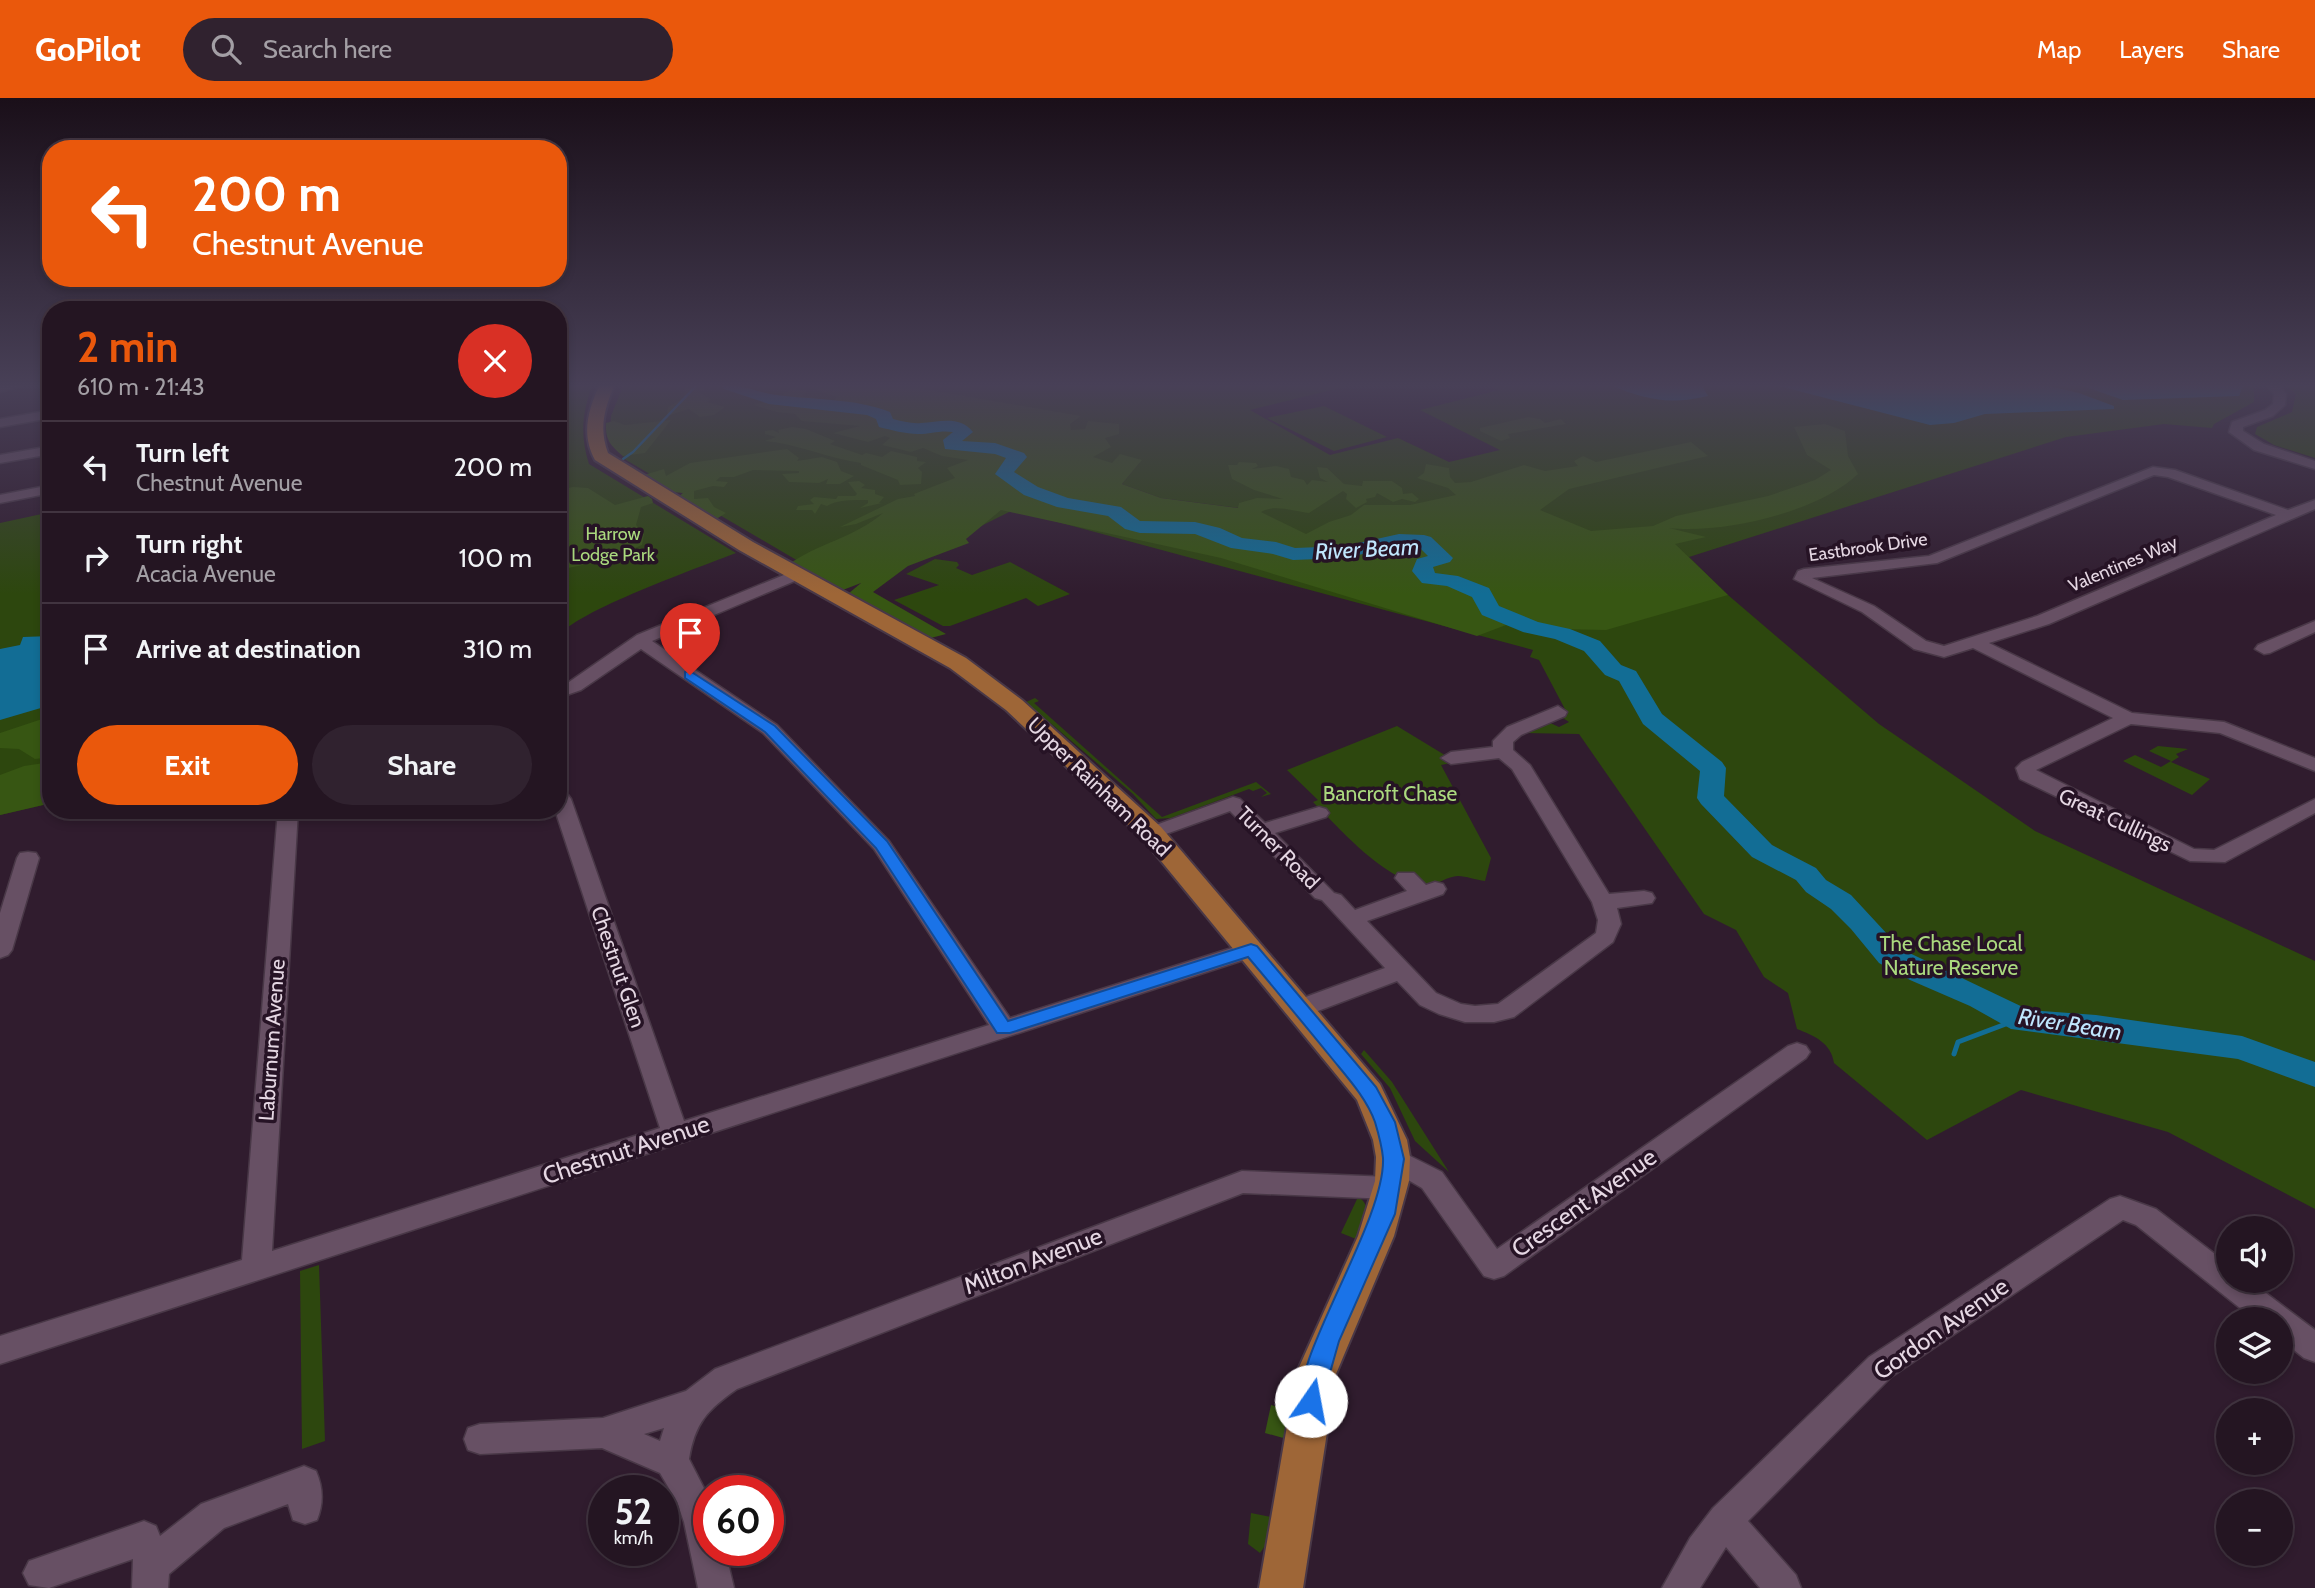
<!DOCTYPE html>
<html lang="en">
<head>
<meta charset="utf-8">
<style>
  :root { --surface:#241522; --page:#30222f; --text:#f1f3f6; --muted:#a39fa5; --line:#413440; --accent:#ea580c }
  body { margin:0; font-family:Cabin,sans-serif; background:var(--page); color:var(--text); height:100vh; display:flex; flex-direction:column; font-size:26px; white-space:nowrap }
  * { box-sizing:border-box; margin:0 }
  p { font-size:23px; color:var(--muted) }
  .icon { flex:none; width:38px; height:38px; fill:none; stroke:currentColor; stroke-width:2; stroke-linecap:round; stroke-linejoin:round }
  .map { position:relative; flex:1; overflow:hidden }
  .sheet { position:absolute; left:42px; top:203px; width:525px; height:518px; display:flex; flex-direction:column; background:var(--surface); border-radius:28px; box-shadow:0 4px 10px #0003,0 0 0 2px var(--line) }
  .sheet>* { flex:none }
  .guide { position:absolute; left:42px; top:42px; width:525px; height:147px; border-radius:28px; box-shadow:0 4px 10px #0003,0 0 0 2px var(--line); background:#ea580c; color:#fff; overflow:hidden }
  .buttons { position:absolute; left:2216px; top:1118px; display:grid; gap:14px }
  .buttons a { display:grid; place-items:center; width:77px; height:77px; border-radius:50%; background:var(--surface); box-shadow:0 4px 10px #0003,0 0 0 2px var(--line); font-size:35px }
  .speed { position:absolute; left:588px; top:1377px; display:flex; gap:14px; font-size:35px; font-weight:700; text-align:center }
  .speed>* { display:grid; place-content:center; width:91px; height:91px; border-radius:50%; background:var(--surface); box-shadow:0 4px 10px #0003,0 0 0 2px var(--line); line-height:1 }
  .speed small { font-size:18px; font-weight:400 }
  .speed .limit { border:10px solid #d22; background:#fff; color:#111 }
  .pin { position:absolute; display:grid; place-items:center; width:60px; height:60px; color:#fff; margin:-72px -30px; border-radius:50% 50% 50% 0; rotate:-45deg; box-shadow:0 0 7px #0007 }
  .pin .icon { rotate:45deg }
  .me { position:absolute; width:77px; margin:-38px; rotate:12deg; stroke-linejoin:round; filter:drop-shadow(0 0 5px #0008) }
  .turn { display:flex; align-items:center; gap:24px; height:147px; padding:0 35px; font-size:32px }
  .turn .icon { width:91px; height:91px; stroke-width:2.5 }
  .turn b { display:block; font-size:49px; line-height:60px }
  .round { display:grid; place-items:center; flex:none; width:74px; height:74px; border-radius:37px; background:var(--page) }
  .head { display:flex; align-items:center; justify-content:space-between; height:119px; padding:0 35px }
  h1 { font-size:42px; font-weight:700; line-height:52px; color:var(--accent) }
  .cta { display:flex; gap:14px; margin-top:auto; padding:14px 35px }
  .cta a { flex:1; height:80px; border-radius:42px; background:var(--accent); color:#fff; font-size:28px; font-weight:700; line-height:80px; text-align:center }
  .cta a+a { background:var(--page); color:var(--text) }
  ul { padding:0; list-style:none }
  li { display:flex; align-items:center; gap:21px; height:91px; padding:0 35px; border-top:2px solid var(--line) }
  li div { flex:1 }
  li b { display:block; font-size:26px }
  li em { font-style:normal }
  header { display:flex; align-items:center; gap:42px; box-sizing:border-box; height:98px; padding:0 35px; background:var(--accent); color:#fff }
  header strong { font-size:33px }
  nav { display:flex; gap:38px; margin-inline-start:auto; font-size:24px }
  .search { width:490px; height:63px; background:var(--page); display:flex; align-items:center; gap:18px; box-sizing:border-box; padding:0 24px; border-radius:38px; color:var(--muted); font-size:26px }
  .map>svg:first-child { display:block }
  .green { fill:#2d470e; fill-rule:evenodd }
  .forest { fill:#375613 }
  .water { fill:#126d95 }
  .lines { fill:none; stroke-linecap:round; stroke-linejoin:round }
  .stream-far1 { stroke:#126d95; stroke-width:2.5 }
  .stream { stroke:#126d95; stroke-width:5 }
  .river { fill:#126d95; fill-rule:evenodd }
  .minor-casing { stroke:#493847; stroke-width:3 }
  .major-casing { stroke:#493847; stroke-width:4 }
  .minor { fill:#675064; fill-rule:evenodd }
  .major { fill:#9e6637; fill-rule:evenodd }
  .route { fill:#1a73e8; stroke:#114b97; stroke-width:2 }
  .labels { text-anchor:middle; stroke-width:7; stroke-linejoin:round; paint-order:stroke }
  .far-park-label { font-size:18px; fill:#aad97e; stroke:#261325 }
  .far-street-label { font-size:18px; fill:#e5d7e3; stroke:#261325 }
  .street-label { font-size:21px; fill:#e5d7e3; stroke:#261325 }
  .park-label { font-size:21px; fill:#aad97e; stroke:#261325 }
  .water-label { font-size:23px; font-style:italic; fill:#bfe6fd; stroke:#261325 }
  .near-street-label { font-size:24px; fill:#e5d7e3; stroke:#261325 }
</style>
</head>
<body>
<header>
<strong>GoPilot</strong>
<div class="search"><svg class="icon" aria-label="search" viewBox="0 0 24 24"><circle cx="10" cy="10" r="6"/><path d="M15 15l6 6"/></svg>Search here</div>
<nav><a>Map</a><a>Layers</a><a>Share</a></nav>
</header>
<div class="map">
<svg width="2315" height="1490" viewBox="0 0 2315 1490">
  <rect width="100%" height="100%" fill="#301c2e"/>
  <g class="green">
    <path d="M558,288H592C582,315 580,338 589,366L736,455C703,468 573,514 558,539Z"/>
    <path d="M623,288H1348L1250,312L1330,357L1398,340L1449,364L1500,352L1420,312L1499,292L1490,288H2254V304L2214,326L2212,330L2164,326L2066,339L1689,459L1728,497L1879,626L2035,733L2315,863V1111L2168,1034L2021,992L1927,1042L1834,965C1831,945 1815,938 1797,931L1788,895L1764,879L1736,832L1704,816L1579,636L1521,635L1548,624L1559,629L1569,624L1563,620L1562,617L1567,615L1539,562L1530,559L1533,552L1013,412L961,438L844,490L626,362L609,340L611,318ZM1141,363L1122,386L1161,400L1255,412L1292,430L1160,404L1115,387Z"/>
    <path d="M2286,288H2315V360L2274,347L2255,336L2257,329L2292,314L2296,296Z"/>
    <path d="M1324,308L1387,339L1334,353L1267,320Z"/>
    <path d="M51,414V699L43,707L0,717V425Z"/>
    <path d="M935,461L957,464L959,467L956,470L972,477L1010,464L1070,496L1038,508L1026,500L950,528H943L894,502L939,487L906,476Z"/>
    <path d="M1035,600L1039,603L1034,605L1162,719L1256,684L1271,696L1261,699L1267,695L1261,690L1253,693L1249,691L1171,720L1156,721L1133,696L1026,604Z"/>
    <path d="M1397,628L1448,659L1451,665L1441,667L1491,760L1485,783C1476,782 1466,778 1458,778C1447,778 1437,788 1426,787C1386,784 1341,732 1313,704L1318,702L1287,672Z"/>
    <path d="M2158,648L2188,651L2176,656L2179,659L2171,664L2210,681L2192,697L2123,663L2135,657L2161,669L2171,663L2149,653Z"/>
    <path d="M1364,952L1392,984L1449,1074L1415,1043L1390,990L1361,956Z"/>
    <path d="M1358,1099C1374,1108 1364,1127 1361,1143L1341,1135Z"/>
    <path d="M319,1167L325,1343L302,1351L300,1173Z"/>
    <path d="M1251,1415L1271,1419L1265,1448L1260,1455L1248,1446Z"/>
  </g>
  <g class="forest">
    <path d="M685,288H704L705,292L699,294L711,301L707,304L725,309L714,317L700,319L689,311L667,318L668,309L684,300Z"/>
    <path d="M806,288H906L1081,318L1070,326L1071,332L1085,331L1088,323L1119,326V336L1105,340L1111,349L1093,359L1112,365L1120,356L1142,362L1122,386L1161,400L1238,410L1239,405L1257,400L1283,401L1254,392L1232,381L1228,367H1237L1239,364L1256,365L1258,368L1252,371L1276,368L1289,371L1291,379L1304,382L1307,387L1312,382L1328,384L1320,380L1317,369L1327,370L1344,386L1362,388L1363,383H1392L1402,390L1403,396L1412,395L1419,401L1415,404L1402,401L1393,404L1377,395L1375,399L1366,401L1367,404L1356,410L1346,401L1347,396L1343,393L1309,415C1294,413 1273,406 1261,414L1306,436L1329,424L1351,417L1364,407H1410L1456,397L1448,390L1417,380L1424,375L1426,366L1449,370L1450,379L1455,385L1471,384L1524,367L1545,373L1578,368L1574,363L1583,358L1596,364L1691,344L1708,358L1569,391L1540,412L1591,433L1653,428L1676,418L1768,398L1815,382L1831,372L1807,357L1794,329L1825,326L1845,333L1848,358L1858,376C1819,414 1723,436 1669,430L1706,439L1675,446L1728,497L1606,532L1558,531L1530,523L1514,524L1477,538L1221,460L1001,412L966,441L969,445L908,468L873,494L946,536L927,541L848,496L861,485L835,495L788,467C818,445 854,440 883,415L856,426L840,429L898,401L915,398L914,396L955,380L947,370L968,362L942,358L923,350L911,354L882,347L890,340L885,338L868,344L833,335L860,328L802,323L795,316L777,314L753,307L779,300L791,290L807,293L802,298L834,303L836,299Z"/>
    <path d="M1528,319L1540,321L1545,325L1561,321L1566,326L1508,336L1510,340L1501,343L1480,333V330Z"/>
    <path d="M671,322L645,355L623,358C611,348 605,342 606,325L614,323L625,327Z"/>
    <path d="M792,329L806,331L835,343L830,346L862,357L866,355L882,359L891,353L917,359V363L926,364L918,370L922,374L921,386L900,387L898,382L861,367V365C828,360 797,346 765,343L776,339L765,336V333L773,332L779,335L778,332Z"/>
    <path d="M787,351L799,360L797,363L822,359L837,364L841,373L854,378L840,386H826L828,381L819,385L789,384L782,376L799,375V373L753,372L734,379H720L716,383L728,384L724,389L713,388L694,393V401L708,400L714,409L726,415L713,423L697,412V409L677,400L683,395L672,394L644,377L664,371L666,378L690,365Z"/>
    <path d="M859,383L865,387L861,390L875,392V396L884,399L879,405H882L860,410L868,405V402C856,402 838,401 827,408L821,406L815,416L812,412H796L798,408L814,406L810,402L814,399L836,401L838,398H855L857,396L848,384Z"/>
    <path d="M573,389L588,390L615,407L648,398L652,401L653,405L641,409L636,427L644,436L642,447L603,463L558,472V392Z"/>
    <path d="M51,618V659L35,661L19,651L0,650V635Z"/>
    <path d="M51,664V699L43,707L0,717V677L24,668Z"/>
    <path d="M1271,1307L1293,1313L1287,1341L1265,1335Z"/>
  </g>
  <g class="water">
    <path d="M1612,288H1702L1708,298C1668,307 1649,302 1612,288Z"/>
    <path d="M1779,288H2048L2079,295L2114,308V311L1985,316L1954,325L1930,327Z"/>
    <path d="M2083,288H2243L2239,298L2123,302Z"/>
    <path d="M51,538V607L0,622V551L20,547L23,539Z"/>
  </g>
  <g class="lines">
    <path class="stream-far1" d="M623,361L633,354L696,288"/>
    <path class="stream" d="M1954,956L1958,944L2019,921"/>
    <path class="river" d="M722,288C743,286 756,294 776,297C813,302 855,300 890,314L893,321C902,323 912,326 921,325C939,324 960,317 973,334L962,343L995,345L1024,355L1027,359L1014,374L1038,389L1068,400L1121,409L1140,423L1195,424L1220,430L1242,440L1276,444L1295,450L1345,448L1399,436L1424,437L1431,439L1453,460L1450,464L1433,469L1435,475L1458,478L1489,490L1499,508L1538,524L1570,531L1600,543L1621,567L1636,573L1662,616L1722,664L1726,670L1724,698L1772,747L1816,770L1826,782L1851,797L1901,851L2029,912L2096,917L2242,938L2315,964V989L2238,961L2011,931L1970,908L1910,882L1879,865L1851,831L1831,811L1806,794L1796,782L1752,759L1701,706L1697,700L1700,673L1643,626L1619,583L1605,577L1584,553L1555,541L1523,534L1482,517L1472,499L1447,488L1422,485L1412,473L1417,461L1428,458L1419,449L1399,448L1345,460L1293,462L1273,456L1231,450L1195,436L1140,435L1125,431L1108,418L1057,409L1024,397L995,376L1006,360L995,356L945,351L943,342L953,334C940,332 931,336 918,336C906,336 891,332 879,329L876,321L867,317L769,306L724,291Z"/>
    <g class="minor-casing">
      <g id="minor">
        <path d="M0,288H21L0,294Z"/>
        <path d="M2267,288H2279L2286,296L2285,307L2273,318L2243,329V333L2264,346L2315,363V371L2254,352L2229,334L2232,324L2265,312L2273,306L2274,296Z"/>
        <path d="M51,312V320L0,329V321Z"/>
        <path d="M51,348V356L0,365V357Z"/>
        <path d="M2153,369L2175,372L2288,412L2315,402V411L2049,526L1989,545L2132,615L2224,624L2315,660V673L2220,635L2131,626L2036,672L2194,751L2214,752L2315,701V715L2225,764L2190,763L2020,681L2016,670L2022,664L2113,620L1973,550L1944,559L1914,551L1862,514L1794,481L1798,473L1804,471L1929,458ZM2154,377L2168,379L2276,417L2037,518L1944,548L1926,543L1874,508L1812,480L1937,465Z"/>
        <path d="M51,387V395L0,405V397Z"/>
        <path d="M796,472L804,477L802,480L652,543L777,627L889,743L1010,920L1251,844L1259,847L1263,852L1259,857L0,1266V1238L242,1162L278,712H298L272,1153L660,1030L555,712H558V696L568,697L571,701L684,1023L989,927L874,751L763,635L641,551L581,592L558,600V588L569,584L637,537Z"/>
        <path d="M2315,523V534L2270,555L2264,556L2255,551L2258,547Z"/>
        <path d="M1558,608L1567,614L1565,618L1521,637L1513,644V652L1530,667L1609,796L1644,793L1652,795L1655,800L1652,805L1617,810L1621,826L1613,844L1514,919L1494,924H1465L1439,916L1420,907L1397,883L1310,916L1301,918L1292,916L1289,910L1292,904L1385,870L1322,802L1315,800L1230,713L1152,741L1145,739L1142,735L1145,731L1233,699L1240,701L1265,725L1319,709L1326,711L1329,715L1326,719L1275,735L1334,795L1341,797L1355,812L1407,793L1395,780L1398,775H1414L1426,787L1435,784L1443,786L1446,791L1443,796L1367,823L1436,895L1461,906L1475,908L1498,906L1596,835L1598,822L1592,804L1512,671L1499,660L1451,666L1441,660L1451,654L1493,649V643L1507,629Z"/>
        <path d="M28,754L36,755L39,760L12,852L8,857L0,860V815L17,760L20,755Z"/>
        <path d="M1797,945L1806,948L1810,954L1806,960L1504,1178L1494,1181L1484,1178L1422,1090L1384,1068L1380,1061L1384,1054L1394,1050L1442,1074L1497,1151L1788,948Z"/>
        <path d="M1242,1073L1390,1079L1400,1082L1404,1090L1400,1098L1390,1101L1243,1095L737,1291C707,1312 695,1325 689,1361L709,1400V1452H725L734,1490H698L684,1424L677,1404L660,1375L602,1350L480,1356L468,1352L464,1341L468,1330L480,1326L603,1320L686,1293L715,1271ZM664,1330L660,1343L644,1336Z"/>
        <path d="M2120,1098L2156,1111L2228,1166V1183H2250L2315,1232V1264L2304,1260L2280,1241V1222H2255L2136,1127L2123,1122L1891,1279L1748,1423L1796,1477L1801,1490H1760L1726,1449L1700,1490H1662L1690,1440L1713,1410L1869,1259L2110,1101Z"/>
        <path d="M304,1368L316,1373C323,1389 324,1405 317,1422L305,1426L293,1422L288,1406L224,1430L169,1476L168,1490H132L133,1461L49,1490L29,1487L23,1475L29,1463L144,1423L156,1428L160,1438L201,1406Z"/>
      </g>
    </g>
    <g class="major-casing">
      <path id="major" d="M599,288H614C604,312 599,331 608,355L753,444L966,560L1022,602L1161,729L1380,986L1407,1042L1410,1059L1409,1083L1394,1138L1336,1276L1303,1490H1259L1296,1276L1358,1138L1375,1083L1376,1059L1373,1042L1357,1002L1143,741L1006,612L950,570L739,452L595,362C581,337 588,312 599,288Z"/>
    </g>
    <use href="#minor" class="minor"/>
    <use href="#major" class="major"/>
  </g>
  <linearGradient id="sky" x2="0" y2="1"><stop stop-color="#1a0f19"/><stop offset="0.58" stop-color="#484057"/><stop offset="1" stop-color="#484057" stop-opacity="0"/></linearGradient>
  <rect width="2315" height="496" fill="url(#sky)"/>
  <path class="route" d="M690,573L775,628L887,743L1008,923L1251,846L1257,848L1376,989L1395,1024L1404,1061L1395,1116L1339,1243L1320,1310L1311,1314L1303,1310C1285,1270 1386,1124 1383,1060C1382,1049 1378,1034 1375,1024C1366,999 1346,978 1330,958C1303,925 1276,892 1248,859L1010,935H997L876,750L765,634L685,580V574Z"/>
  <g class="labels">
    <g class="far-park-label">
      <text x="613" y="442">Harrow<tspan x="613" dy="21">Lodge Park</tspan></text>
    </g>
    <g class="far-street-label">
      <text transform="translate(1868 449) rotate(-8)" y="6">Eastbrook Drive</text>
      <text transform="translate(2123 466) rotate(-23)" y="6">Valentines Way</text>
    </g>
    <g class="street-label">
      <text transform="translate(1099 689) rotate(44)" y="7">Upper Rainham Road</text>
      <text transform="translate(2115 722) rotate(25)" y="7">Great Cullings</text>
      <text transform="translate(1278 750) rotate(45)" y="7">Turner Road</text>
      <text transform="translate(618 869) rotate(71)" y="7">Chestnut Glen</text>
      <text transform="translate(272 942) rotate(-86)" y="7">Laburnum Avenue</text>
    </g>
    <g class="park-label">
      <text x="1390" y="703">Bancroft Chase</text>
      <text x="1951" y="853">The Chase Local<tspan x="1951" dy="24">Nature Reserve</tspan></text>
    </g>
    <g class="water-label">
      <text transform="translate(1367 451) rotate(-3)" y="8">River Beam</text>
      <text transform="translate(2070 926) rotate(9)" y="8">River Beam</text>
    </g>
    <g class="near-street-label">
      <text transform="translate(626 1052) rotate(-18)" y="8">Chestnut Avenue</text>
      <text transform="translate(1584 1105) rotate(-35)" y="8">Crescent Avenue</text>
      <text transform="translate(1033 1163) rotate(-21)" y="8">Milton Avenue</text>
      <text transform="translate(1941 1231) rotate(-35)" y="8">Gordon Avenue</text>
    </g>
  </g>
</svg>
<div class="buttons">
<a><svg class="icon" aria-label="sound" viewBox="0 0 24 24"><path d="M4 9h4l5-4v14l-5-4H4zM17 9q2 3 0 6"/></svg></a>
<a><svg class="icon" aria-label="layers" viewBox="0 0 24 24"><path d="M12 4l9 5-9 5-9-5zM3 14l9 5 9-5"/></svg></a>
<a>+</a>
<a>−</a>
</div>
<div class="speed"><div>52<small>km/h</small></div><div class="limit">60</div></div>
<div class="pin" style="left:690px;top:577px;background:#d93025"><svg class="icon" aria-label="arrive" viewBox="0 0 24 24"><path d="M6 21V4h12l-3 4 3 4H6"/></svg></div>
<svg class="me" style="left:1311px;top:1303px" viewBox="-20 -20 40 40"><circle r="19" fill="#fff"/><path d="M0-13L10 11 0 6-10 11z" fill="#1a73e8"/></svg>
<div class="guide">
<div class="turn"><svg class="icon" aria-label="left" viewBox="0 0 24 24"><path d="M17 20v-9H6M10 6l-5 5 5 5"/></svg><div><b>200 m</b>Chestnut Avenue</div></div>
</div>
<section class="sheet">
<div class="head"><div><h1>2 min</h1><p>610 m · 21:43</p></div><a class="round" style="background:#d93025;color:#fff"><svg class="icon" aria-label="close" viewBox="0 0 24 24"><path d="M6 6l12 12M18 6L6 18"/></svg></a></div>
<ul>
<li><svg class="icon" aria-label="left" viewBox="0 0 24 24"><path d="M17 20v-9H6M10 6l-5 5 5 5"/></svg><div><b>Turn left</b><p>Chestnut Avenue</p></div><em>200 m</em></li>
<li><svg class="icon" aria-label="right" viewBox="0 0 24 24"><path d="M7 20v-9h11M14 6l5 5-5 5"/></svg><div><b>Turn right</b><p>Acacia Avenue</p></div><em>100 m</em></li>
<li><svg class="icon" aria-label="arrive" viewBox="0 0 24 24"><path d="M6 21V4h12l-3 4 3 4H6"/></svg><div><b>Arrive at destination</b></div><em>310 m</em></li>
</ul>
<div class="cta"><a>Exit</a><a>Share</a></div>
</section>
</div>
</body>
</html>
